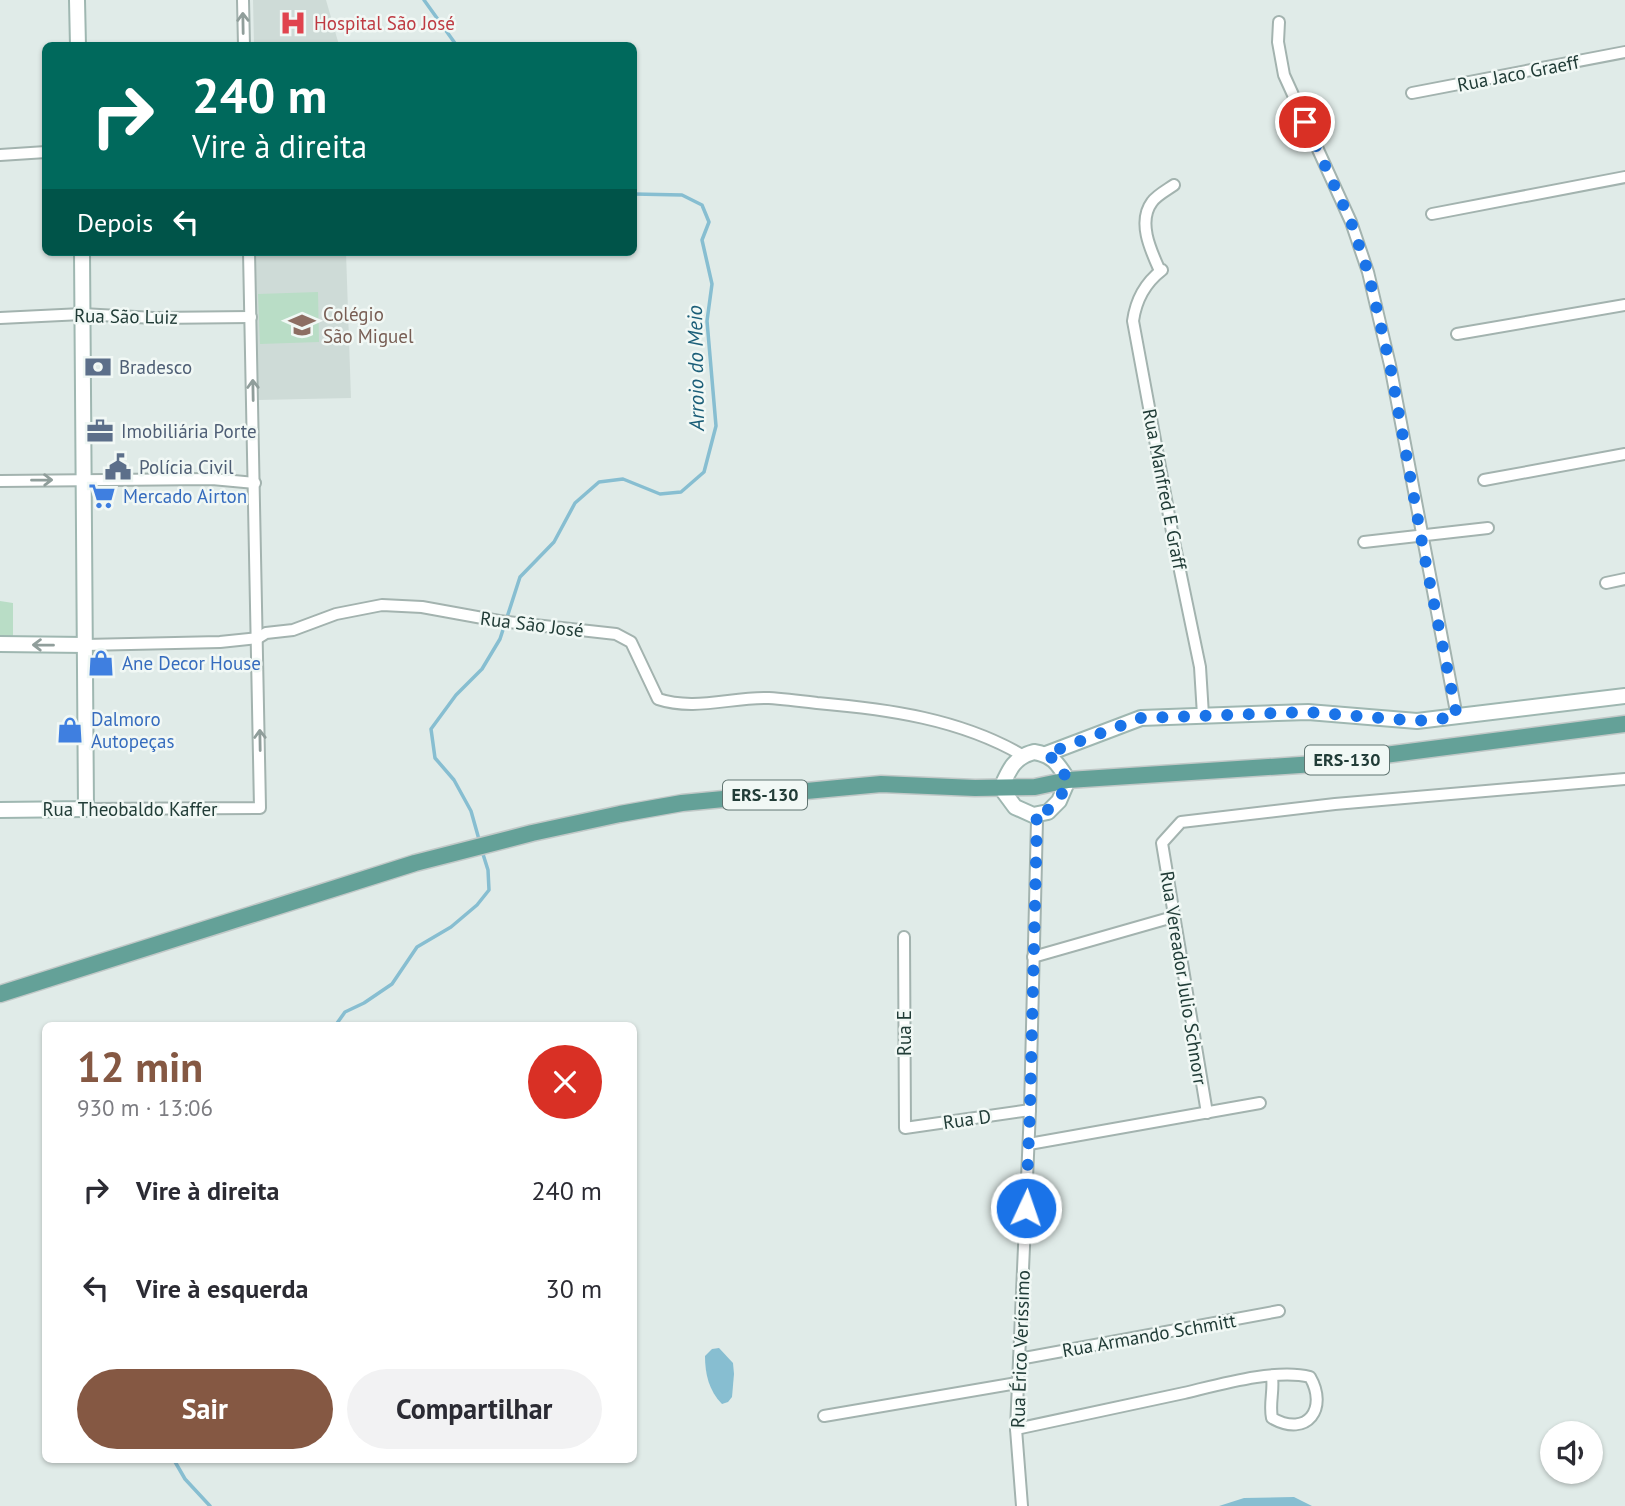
<!DOCTYPE html>
<html lang="pt">
<head>
<meta charset="utf-8">
<style>
  :root { --surface:#fff; --page:#f2f2f3; --text:#2b2b33; --muted:#7c7c81; --accent:#855843 }
  body { margin:0; font-family:"PT Sans",sans-serif; background:var(--page); color:var(--text); height:100vh; display:flex; flex-direction:column; font-size:26px; white-space:nowrap }
  * { box-sizing:border-box; margin:0 }
  p { font-size:23px; color:var(--muted) }
  .icon { flex:none; width:38px; height:38px; fill:none; stroke:currentColor; stroke-width:2; stroke-linecap:round; stroke-linejoin:round }
  .map { position:relative; flex:1; overflow:hidden }
  .side { position:absolute; left:42px; top:1022px; width:595px; height:441px; display:flex; flex-direction:column; background:var(--surface); border-radius:10px; box-shadow:0 2px 5px #0004 }
  .side>* { flex:none }
  .banner { position:absolute; left:42px; top:42px; width:595px; height:214px; border-radius:10px; box-shadow:0 2px 5px #0004; background:#00695c; color:#fff; overflow:hidden }
  .fabs { position:absolute; left:1540px; top:1421px; display:grid; gap:14px }
  .fabs a { display:grid; place-items:center; width:63px; height:63px; border-radius:50%; background:var(--surface); box-shadow:0 2px 5px #0004; font-size:35px }
  .pin { position:absolute; display:grid; place-items:center; width:60px; height:60px; color:#fff; margin:-30px; border:4px solid #fff; border-radius:50%; box-shadow:0 2px 7px #0007 }
  .me { position:absolute; width:77px; margin:-38px; rotate:3deg; stroke-linejoin:round; filter:drop-shadow(0 0 5px #0008) }
  .turn { display:flex; align-items:center; gap:24px; height:147px; padding:0 35px; font-size:32px }
  .turn .icon { width:91px; height:91px; stroke-width:2.5 }
  .turn b { display:block; font-size:49px; line-height:60px }
  .then { display:flex; align-items:center; height:66px; padding:0 35px; background:#0003; gap:14px; font-size:26px }
  .round { display:grid; place-items:center; flex:none; width:74px; height:74px; border-radius:37px; background:var(--page) }
  .headline { display:flex; align-items:center; justify-content:space-between; height:119px; padding:0 35px }
  h1 { font-size:42px; font-weight:600; line-height:52px; color:var(--accent) }
  .button { display:flex; gap:14px; margin-top:auto; padding:14px 35px }
  .button a { flex:1; height:80px; border-radius:42px; background:var(--accent); color:#fff; font-size:28px; font-weight:600; line-height:80px; text-align:center }
  .button a+a { background:var(--page); color:var(--text) }
  ul { padding:0; list-style:none }
  li { display:flex; align-items:center; gap:21px; height:98px; padding:0 35px }
  li div { flex:1 }
  li b { display:block; font-size:26px }
  li em { font-style:normal }
  .map>svg:first-child { display:block }
  .built { fill:#cedbd7 }
  .green { fill:#b9ddc6 }
  .water { fill:#87bed1 }
  .lines { fill:none; stroke-linecap:round; stroke-linejoin:round }
  .stream { stroke:#87bed1; stroke-width:3.5 }
  .street-casing { stroke:#a3b3af; stroke-width:14 }
  .secondary-casing { stroke:#9fb7b1; stroke-width:18 }
  .primary-casing { stroke:#c1c8c7; stroke-width:19 }
  .street { stroke:#fff; stroke-width:10 }
  .secondary { stroke:#fff; stroke-width:14 }
  .primary { stroke:#64a198; stroke-width:16 }
  .oneway { stroke:#909e9b }
  .route { stroke:#1a73e8; stroke-width:12; stroke-dasharray:0 21.6 }
  .labels { text-anchor:middle; stroke-width:5; stroke-linejoin:round; paint-order:stroke }
  .shield { fill:#f1f8f5; stroke:#5f7470; stroke-width:2 }
  .shield-label { font-size:18px; font-weight:bold; fill:#213c37 }
  .health-label { font-size:19px; fill:#be3a42; stroke:#f1f8f5; text-anchor:start }
  .street-label { font-size:19px; fill:#213c37; stroke:#f1f8f5 }
  .education-label { font-size:19px; fill:#785e54; stroke:#f1f8f5; text-anchor:start }
  .service-label { font-size:19px; fill:#4e5e75; stroke:#f1f8f5; text-anchor:start }
  .shop-label { font-size:19px; fill:#366cbe; stroke:#f1f8f5; text-anchor:start }
  .water-label { font-size:21px; font-style:italic; fill:#1b5e78; stroke:#f1f8f5 }
</style>
</head>
<body>
<div class="map">
<svg width="1625" height="1506" viewBox="0 0 1625 1506">
  <rect width="100%" height="100%" fill="#e0ebe8"/>
  <g class="built">
    <path d="M253,0H326L339,45H254Z"/>
    <path d="M254,252H346L351,398L258,400Z"/>
  </g>
  <g class="green">
    <path d="M318,292L319,342L260,344L258,294Z"/>
    <path d="M0,601L13,603V640L0,639Z"/>
  </g>
  <g class="water">
    <path d="M719,1348L733,1363L734,1374L732,1397L728,1402L722,1404C709,1391 705,1374 705,1356L712,1349Z"/>
    <path d="M1294,1497L1312,1506H1219L1244,1498Z"/>
  </g>
  <g class="lines">
    <g class="stream">
      <path d="M424,0L457,46"/>
      <path d="M480,843L471,811L454,780L435,758L431,729L456,695L482,669L500,639L520,577L554,542L575,503L599,482L623,479L660,494L681,492L704,472L716,426L707,321L712,284L702,240L709,222L702,205L682,195L634,194"/>
      <path d="M335,1026L345,1012L364,1003L392,984L417,947L451,927L477,905L489,890L488,870L482,851"/>
      <path d="M174,1460L185,1479L210,1506"/>
    </g>
    <g class="street-casing">
      <g id="street">
        <path d="M243,0L244,46"/>
        <path d="M1279,22L1278,42L1284,75L1351,222L1368,272L1390,365L1457,717"/>
        <path d="M1412,93L1625,52"/>
        <path d="M0,155L46,152"/>
        <path d="M1432,214L1625,177"/>
        <path d="M1162,270C1145,283 1136,299 1133,321L1173,537L1200,667L1203,715"/>
        <path d="M1160,271C1151,251 1137,222 1152,202C1157,195 1167,190 1174,185"/>
        <path d="M0,318L82,314L154,318L251,317"/>
        <path d="M1457,334L1625,305"/>
        <path d="M1484,480L1625,454"/>
        <path d="M0,481L212,479L255,483"/>
        <path d="M1364,542L1488,528"/>
        <path d="M1606,583L1625,579"/>
        <path d="M85,645L220,642L258,638L266,633L293,630L336,614L382,605L422,607L499,621L616,634L631,642L658,699C694,711 732,697 769,698C785,699 801,701 817,703C888,709 960,719 1022,755"/>
        <path d="M86,809L260,808L249,252"/>
        <path d="M904,937L905,1128L1030,1110"/>
        <path d="M1033,957L1173,917"/>
        <path d="M1207,1113L1162,843L1181,822L1335,804L1625,779"/>
        <path d="M1029,1144L1260,1103"/>
        <path d="M1019,1359L1279,1311"/>
        <path d="M824,1416L1017,1383"/>
        <path d="M1016,1429C1072,1417 1128,1405 1184,1393C1218,1385 1276,1368 1310,1377C1328,1408 1308,1438 1272,1418C1269,1404 1274,1391 1272,1377"/>
        <path d="M1022,1506L1016,1429L1030,1110L1037,820L1033,815"/>
      </g>
    </g>
    <g class="secondary-casing">
      <g id="secondary">
        <path d="M77,0L78,46"/>
        <path d="M0,644L85,645"/>
        <path d="M1034,752C1053,755 1058,764 1068,780L1059,801L1048,812L1033,815L1015,807L1001,788C1009,770 1014,757 1034,752Z"/>
        <path d="M1046,754L1141,718L1308,712L1417,721L1625,696"/>
        <path d="M0,810L86,809L82,252"/>
      </g>
    </g>
    <g class="primary-casing">
      <path id="primary" d="M0,994L415,863L532,833L620,814L682,803L838,788L881,784L975,788L1035,787L1068,780L1315,764L1625,724"/>
    </g>
    <use href="#street" class="street"/>
    <use href="#secondary" class="secondary"/>
    <use href="#primary" class="primary"/>
  </g>
  <defs><path id="oneway-shaft" d="M-6 0H5M1.5-3L5.5 0L1.5 3" fill="none" stroke-width="1.6" stroke-linecap="round" stroke-linejoin="round" transform="scale(1.75)"/></defs>
  <g class="oneway">
    <use href="#oneway-shaft" transform="translate(243 23) rotate(-91)"/>
    <use href="#oneway-shaft" transform="translate(253 390) rotate(-91)"/>
    <use href="#oneway-shaft" transform="translate(42 480) rotate(-1)"/>
    <use href="#oneway-shaft" transform="translate(43 645) rotate(-179)"/>
    <use href="#oneway-shaft" transform="translate(260 740) rotate(-91)"/>
  </g>
  <g class="lines">
    <path class="route" d="M1026,1208L1030,1110L1037,820L1033,815C1056,810 1059,801 1068,780L1055,760L1046,754L1141,718L1308,712L1417,721L1457,717L1425,559L1390,365L1368,272L1351,222L1305,122"/>
  </g>
  <defs>
    <g id="hospital-bare" transform="scale(2.1)"><path d="M-5-5h3v3.5h4V-5h3V5h-3V1.5h-4V5h-3Z" fill="#e0444e" stroke="#f1f8f5" stroke-width="2.5" paint-order="stroke"/></g>
    <g id="school-bare" transform="scale(2.1)"><path d="M0-5L7-2L0 1L-7-2ZM-4 1L0 2.5L4 1V4Q0 6-4 4Z" fill="#8d6e63" stroke="#f1f8f5" stroke-width="2.5" paint-order="stroke"/></g>
    <g id="bank-bare" transform="scale(2.1)"><path d="M-6-4H6V4H-6ZM0-2.3a2.3 2.3 0 1 0 0 4.6a2.3 2.3 0 1 0 0-4.6Z" fill="#5c6f8a" stroke="#f1f8f5" stroke-width="2.5" paint-order="stroke"/></g>
    <g id="office-bare" transform="scale(2.1)"><path d="M-6-3h4V-5.5h4V-3h4V5H-6ZM-1-4.5V-3h2v-1.5ZM-6 0V1H6V0Z" fill="#5c6f8a" stroke="#f1f8f5" stroke-width="2.5" paint-order="stroke"/></g>
    <g id="civic-bare" transform="scale(2.1)"><path d="M-.6-6.5H3V-4.5H.6V-3L4-1V1h2V6H-6V1h2V-1L-.6-3ZM-1.2 2.5V6h2.4V2.5Z" fill="#5c6f8a" stroke="#f1f8f5" stroke-width="2.5" paint-order="stroke"/></g>
    <g id="supermarket-bare" transform="scale(2.1)"><path d="M-6-5.5h2.5l.6 2H6L4.5 2H-2.5L-4.4-4H-6ZM-1.5 3.2a1.3 1.3 0 1 0 .1 0ZM3 3.2a1.3 1.3 0 1 0 .1 0Z" fill="#3f7fe0" stroke="#f1f8f5" stroke-width="2.5" paint-order="stroke"/></g>
    <g id="shop-bare" transform="scale(2.1)"><path d="M-5-2.5h2.3a2.7 3.5 0 0 1 5.4 0H5L5.5 6h-11ZM-1.5-2.5h3a1.5 2.3 0 0 0-3 0Z" fill="#3f7fe0" stroke="#f1f8f5" stroke-width="2.5" paint-order="stroke"/></g>
  </defs>
  <g fill-rule="evenodd">
    <use href="#hospital-bare" x="293" y="23"/>
    <use href="#school-bare" x="302" y="325"/>
    <use href="#bank-bare" x="98" y="367"/>
    <use href="#office-bare" x="100" y="431"/>
    <use href="#civic-bare" x="118" y="467"/>
    <use href="#supermarket-bare" x="102" y="496"/>
    <use href="#shop-bare" x="101" y="663"/>
    <use href="#shop-bare" x="70" y="730"/>
  </g>
  <g class="labels">
    <g class="shield">
      <rect x="1305" y="745.5" width="84" height="29" rx="5"/>
      <rect x="723" y="780.5" width="84" height="29" rx="5"/>
    </g>
    <g class="shield-label">
      <text x="1347" y="766">ERS-130</text>
      <text x="765" y="801">ERS-130</text>
    </g>
    <g class="health-label">
      <text x="314" y="30">Hospital São José</text>
    </g>
    <g class="street-label">
      <text transform="translate(1518 73) rotate(-11)" y="7">Rua Jaco Graeff</text>
      <text transform="translate(126 316) rotate(1)" y="7">Rua São Luiz</text>
      <text transform="translate(1165 489) rotate(79)" y="7">Rua Manfred E Graff</text>
      <text transform="translate(532 624) rotate(7)" y="7">Rua São José</text>
      <text x="130" y="816">Rua Theobaldo Kaffer</text>
      <text transform="translate(1184 978) rotate(81)" y="7">Rua Vereador Julio Schnorr</text>
      <text transform="translate(904 1033) rotate(-90)" y="7">Rua E</text>
      <text transform="translate(967 1119) rotate(-8)" y="7">Rua D</text>
      <text transform="translate(1149 1335) rotate(-10)" y="7">Rua Armando Schmitt</text>
      <text transform="translate(1020 1349) rotate(-88)" y="7">Rua Érico Veríssimo</text>
    </g>
    <g class="education-label">
      <text x="323" y="321">Colégio<tspan x="323" dy="22">São Miguel</tspan></text>
    </g>
    <g class="service-label">
      <text x="119" y="374">Bradesco</text>
      <text x="121" y="438">Imobiliária Porte</text>
      <text x="139" y="474">Polícia Civil</text>
    </g>
    <g class="shop-label">
      <text x="123" y="503">Mercado Airton</text>
      <text x="122" y="670">Ane Decor House</text>
      <text x="91" y="726">Dalmoro<tspan x="91" dy="22">Autopeças</tspan></text>
    </g>
    <g class="water-label">
      <text transform="translate(696 368) rotate(-91)" y="7">Arroio do Meio</text>
    </g>
  </g>
</svg>
<div class="fabs">
<a><svg class="icon" aria-label="sound" viewBox="0 0 24 24"><path d="M4 9h4l5-4v14l-5-4H4zM17 9q2 3 0 6"/></svg></a>
</div>
<div class="pin" style="left:1305px;top:122px;background:#d93025"><svg class="icon" aria-label="arrive" viewBox="0 0 24 24"><path d="M6 21V4h12l-3 4 3 4H6"/></svg></div>
<svg class="me" style="left:1026px;top:1208px" viewBox="-20 -20 40 40"><circle r="17" fill="#1a73e8" stroke="#fff" stroke-width="3"/><path d="M0-11L8 9 0 5-8 9z" fill="#fff"/></svg>
<div class="banner">
<div class="turn"><svg class="icon" aria-label="right" viewBox="0 0 24 24"><path d="M7 20v-9h11M14 6l5 5-5 5"/></svg><div><b>240 m</b>Vire à direita</div></div>
<div class="then">Depois<svg class="icon" aria-label="left" viewBox="0 0 24 24"><path d="M17 20v-9H6M10 6l-5 5 5 5"/></svg></div>
</div>
<section class="side">
<div class="headline"><div><h1>12 min</h1><p>930 m · 13:06</p></div><a class="round" style="background:#d93025;color:#fff"><svg class="icon" aria-label="close" viewBox="0 0 24 24"><path d="M6 6l12 12M18 6L6 18"/></svg></a></div>
<ul>
<li><svg class="icon" aria-label="right" viewBox="0 0 24 24"><path d="M7 20v-9h11M14 6l5 5-5 5"/></svg><div><b>Vire à direita</b></div><em>240 m</em></li>
<li><svg class="icon" aria-label="left" viewBox="0 0 24 24"><path d="M17 20v-9H6M10 6l-5 5 5 5"/></svg><div><b>Vire à esquerda</b></div><em>30 m</em></li>
</ul>
<div class="button"><a>Sair</a><a>Compartilhar</a></div>
</section>
</div>
</body>
</html>
